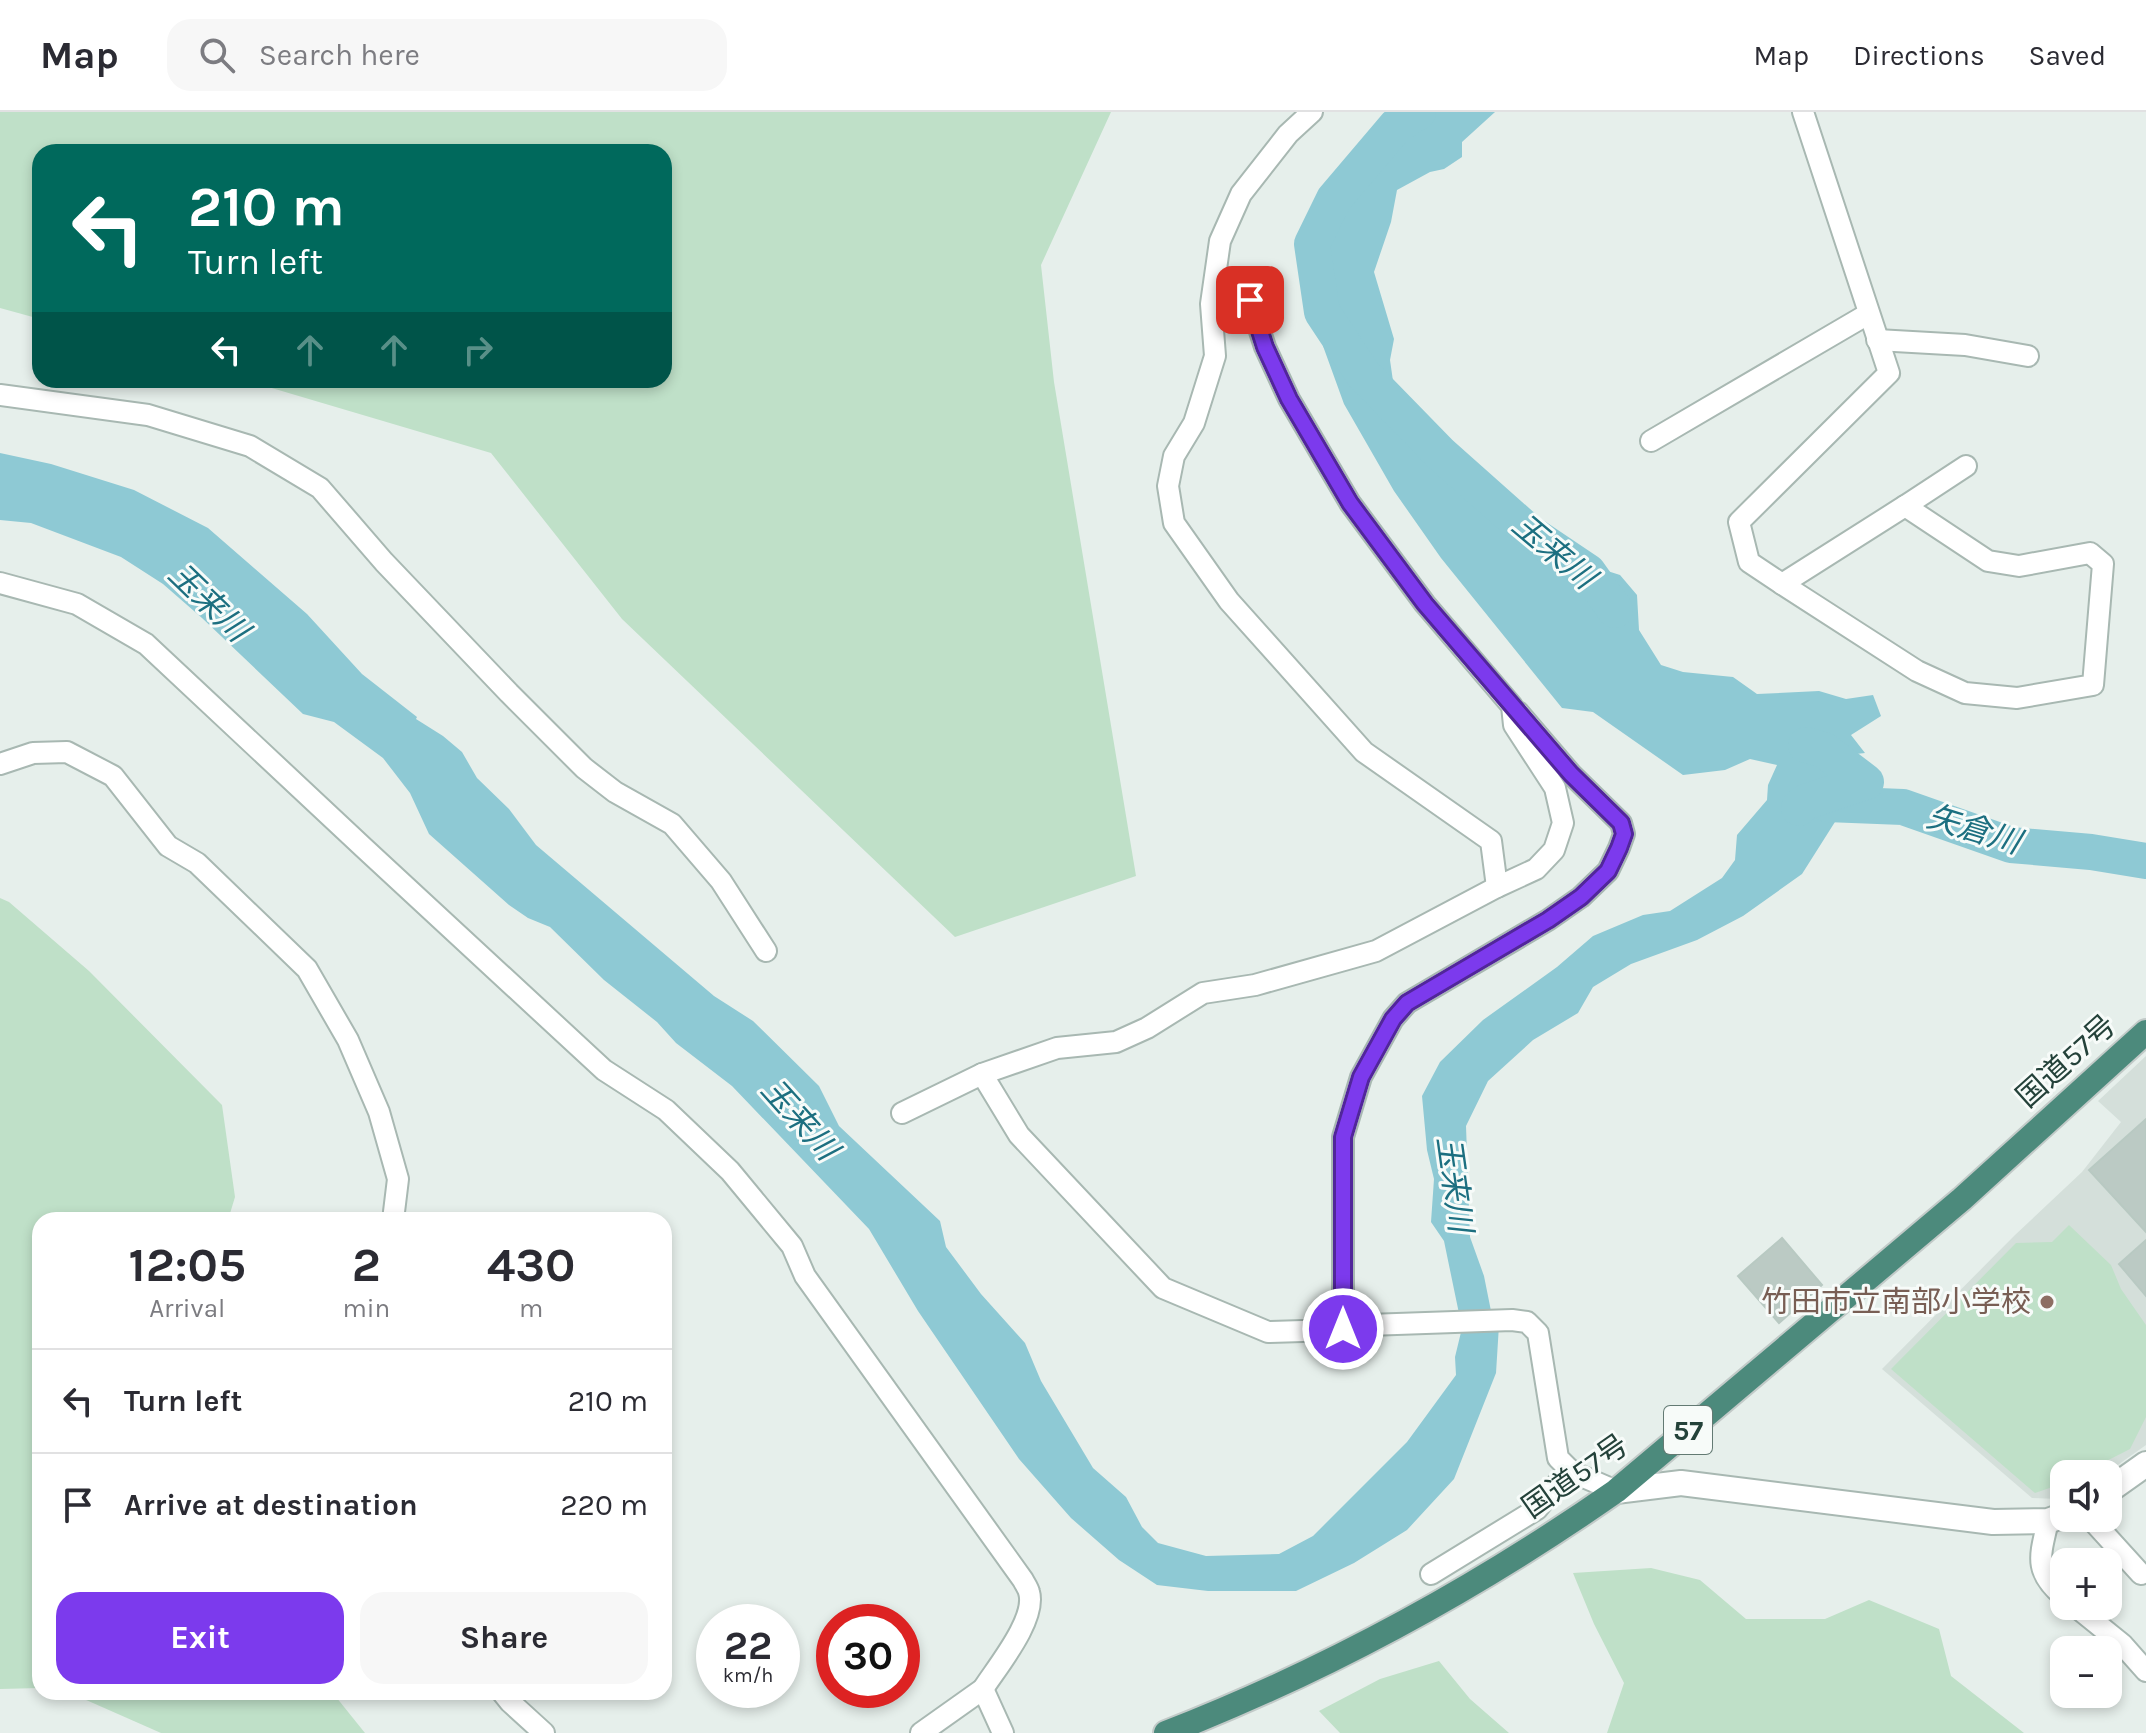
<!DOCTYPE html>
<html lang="en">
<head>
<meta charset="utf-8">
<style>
  :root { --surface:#fff; --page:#f7f7f7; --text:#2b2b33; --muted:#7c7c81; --line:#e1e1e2; --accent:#7c3aed }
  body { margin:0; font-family:Karla,"Noto Sans JP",sans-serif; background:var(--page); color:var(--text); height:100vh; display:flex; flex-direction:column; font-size:30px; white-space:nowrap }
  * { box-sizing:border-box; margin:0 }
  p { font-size:26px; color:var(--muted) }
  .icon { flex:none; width:44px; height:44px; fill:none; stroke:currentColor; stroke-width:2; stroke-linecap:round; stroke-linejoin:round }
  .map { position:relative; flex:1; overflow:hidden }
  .sheet { position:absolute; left:32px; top:1100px; width:640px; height:488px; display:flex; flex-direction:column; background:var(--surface); border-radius:24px; box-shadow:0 4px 12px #0003 }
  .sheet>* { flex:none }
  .top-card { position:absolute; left:32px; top:32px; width:640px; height:244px; border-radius:24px; box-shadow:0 4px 12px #0003; background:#00695c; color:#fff; overflow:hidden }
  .buttons { position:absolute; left:2050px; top:1348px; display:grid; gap:16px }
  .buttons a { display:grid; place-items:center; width:72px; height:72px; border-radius:16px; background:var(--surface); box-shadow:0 4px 12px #0003; font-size:40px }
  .speed { position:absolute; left:696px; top:1492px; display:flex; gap:16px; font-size:40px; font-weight:700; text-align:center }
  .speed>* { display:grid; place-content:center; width:104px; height:104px; border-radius:50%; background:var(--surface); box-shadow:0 4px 12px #0003; line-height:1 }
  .speed small { font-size:20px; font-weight:400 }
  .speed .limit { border:12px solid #d22; background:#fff; color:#111 }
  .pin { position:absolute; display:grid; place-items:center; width:68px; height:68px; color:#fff; margin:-34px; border-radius:16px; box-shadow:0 4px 12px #0006 }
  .me { position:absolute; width:88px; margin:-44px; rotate:0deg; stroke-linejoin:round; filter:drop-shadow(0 0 6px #0008) }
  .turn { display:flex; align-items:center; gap:28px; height:168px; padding:0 24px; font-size:36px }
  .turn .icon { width:104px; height:104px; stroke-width:2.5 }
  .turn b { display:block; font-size:56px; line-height:68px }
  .lanes { display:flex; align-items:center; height:76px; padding:0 24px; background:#0003; justify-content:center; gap:40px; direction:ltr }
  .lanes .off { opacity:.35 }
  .eta { display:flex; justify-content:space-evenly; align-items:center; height:136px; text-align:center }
  .eta b { font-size:48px; font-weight:700; line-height:56px }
  .cta { display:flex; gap:16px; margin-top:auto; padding:16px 24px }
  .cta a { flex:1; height:92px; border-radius:24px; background:var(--accent); color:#fff; font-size:32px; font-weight:700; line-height:92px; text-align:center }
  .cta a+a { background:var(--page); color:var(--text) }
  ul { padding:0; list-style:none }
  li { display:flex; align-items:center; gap:24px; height:104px; padding:0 24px; border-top:2px solid var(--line) }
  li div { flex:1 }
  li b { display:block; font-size:30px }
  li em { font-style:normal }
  header { display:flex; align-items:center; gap:48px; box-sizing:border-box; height:112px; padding:0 40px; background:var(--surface); border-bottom:2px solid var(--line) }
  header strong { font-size:38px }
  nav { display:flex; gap:44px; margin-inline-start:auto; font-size:28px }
  .search { width:560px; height:72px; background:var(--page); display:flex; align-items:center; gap:20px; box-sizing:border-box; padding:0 28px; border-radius:24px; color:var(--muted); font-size:30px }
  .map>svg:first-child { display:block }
  .built { fill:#d4dfda }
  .green { fill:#bfe0c8 }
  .water { fill:#8ec9d4 }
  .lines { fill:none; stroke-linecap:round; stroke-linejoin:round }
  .river { stroke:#8ec9d4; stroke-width:36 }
  .building { fill:#bbcac4; stroke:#b8c9c2; stroke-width:2 }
  .minor-casing { stroke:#a8b8b2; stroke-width:24 }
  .tertiary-casing { stroke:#a8b8b2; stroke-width:28 }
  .trunk-casing { stroke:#c2cac8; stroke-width:28 }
  .minor { stroke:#fff; stroke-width:20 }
  .tertiary { stroke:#fff; stroke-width:24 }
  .trunk { stroke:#4c8a7c; stroke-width:24 }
  .route-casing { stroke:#51269a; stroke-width:20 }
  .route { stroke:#7c3aed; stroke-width:14 }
  .education-dot { fill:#8d6e63; stroke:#f7fbf9; stroke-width:3 }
  .labels { text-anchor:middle; stroke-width:6; stroke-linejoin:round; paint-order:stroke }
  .shield { fill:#f7fbf9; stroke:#637a73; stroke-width:2 }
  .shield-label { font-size:28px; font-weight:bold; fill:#24423a }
  .street-label { font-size:30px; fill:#24423a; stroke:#f7fbf9 }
  .education-label { font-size:30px; fill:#785e54; stroke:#f7fbf9; text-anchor:end }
  .water-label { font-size:32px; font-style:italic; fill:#1c6f80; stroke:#f7fbf9 }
</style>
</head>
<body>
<header>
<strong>Map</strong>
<div class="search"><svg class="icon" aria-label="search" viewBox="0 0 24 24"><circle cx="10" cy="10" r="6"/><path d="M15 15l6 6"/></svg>Search here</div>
<nav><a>Map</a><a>Directions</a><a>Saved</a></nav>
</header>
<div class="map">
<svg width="2146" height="1621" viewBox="0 0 2146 1621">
  <rect width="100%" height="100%" fill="#e6efeb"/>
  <path class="built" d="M2146,944V1333L2105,1362H2064V1385L2059,1387L2032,1386L1882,1257L2015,1123L2082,1060L2121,1010L2098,989Z"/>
  <g class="green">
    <path d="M0,0H1111L1041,153L1054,270L1136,764L955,825L622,507L491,341L245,268H664V40H40V207L0,196Z"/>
    <path d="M0,786L9,790L89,859L222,993L235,1085L228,1108H40V1576L0,1577Z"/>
    <path d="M2069,1113L2111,1153L2121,1177L2146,1213V1305L2130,1337L2081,1362H2064V1371L2035,1381L1891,1257L2016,1131L2052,1130Z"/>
    <path d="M1651,1456L1700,1468L1746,1507H1825L1869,1488L1939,1517L1951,1564L2024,1621H1607L1624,1571L1594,1512L1573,1461Z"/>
    <path d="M1439,1549L1470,1587L1509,1621H1340L1319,1599L1380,1567Z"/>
    <path d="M68,1580H332L365,1621H161Z"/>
  </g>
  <path class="water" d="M1429,0H1495L1462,30V45L1444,57L1430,60L1397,78L1391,110L1374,160L1394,227L1390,248L1394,276L1411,317L1429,345L1462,350L1492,376L1518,420L1554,439L1574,470L1595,455L1620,463L1637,483L1639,518L1661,553L1683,560L1733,565L1757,582L1819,579L1846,587L1873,583L1881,604L1851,623L1865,641L1847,643V662L1840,702L1802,762L1743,804L1697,828L1631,852L1593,875L1578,901L1533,928L1488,969L1466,1014L1470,1125L1484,1164L1491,1199L1499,1213L1496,1261L1454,1367L1407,1418L1354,1451L1296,1479H1208L1157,1473L1119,1448L1071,1406L1019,1347L918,1199L869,1117L732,974L676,931L657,910L604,868L550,815L528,806L509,793L429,722L410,681L383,646L334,610L303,602L202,506L163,472L121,445L31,411L0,408V341L51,352L134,378L208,416L307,502L362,562L417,605L416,607L443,624L462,640L477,666L509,697L536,733L714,884L753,909L819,974L839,1014L940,1109L946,1135L981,1182L1025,1231L1041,1269L1093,1356L1126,1385L1142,1415L1158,1431L1206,1444L1279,1442L1313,1424L1407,1330L1456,1263L1455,1245L1462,1216L1444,1129L1431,1110L1434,1067L1427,1038L1422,984L1440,950L1483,908L1557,855L1593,824L1643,803L1670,799L1722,766L1735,748L1737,723L1767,688L1768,673L1777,653L1750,647L1725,658L1683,663L1593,600L1562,596L1441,446L1394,379L1344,292L1323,234L1325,192L1333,179L1328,138L1337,92L1357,83L1380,38L1420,14Z"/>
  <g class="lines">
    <g class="river">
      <path d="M1418,0L1396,14L1334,87L1312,132L1322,200L1363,262L1441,342L1530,421L1588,460L1615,498"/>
      <path d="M1827,692L1903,695L2011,733L2091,740L2146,749"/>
      <path d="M1799,696L1803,691L1866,670L1824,638L1806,633"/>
    </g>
  </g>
  <g class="building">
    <path d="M2146,1007V1120L2089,1058Z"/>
    <path d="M1782,1126L1822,1173L1779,1211L1738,1164Z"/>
    <path d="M2146,1128V1184L2119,1152Z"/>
  </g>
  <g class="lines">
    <g class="minor-casing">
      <g id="minor">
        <path d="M1312,0L1288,22L1241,82L1220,129L1211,192L1215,244L1194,311L1174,344L1168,374L1174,411L1229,489L1364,640L1491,729L1497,775"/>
        <path d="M1877,228L1965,233L2028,244"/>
        <path d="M0,283L148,303L250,334L320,376L384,450L509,581L584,656L615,680L672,712L721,769L766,839"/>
        <path d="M1651,329L1868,202"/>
        <path d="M1905,394L1988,449L2019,454L2090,441L2103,452L2093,573L2017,586L1965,581L1917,559L1782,472Z"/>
        <path d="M1905,394L1966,354"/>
        <path d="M0,471L77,492L146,532L364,736L604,958L666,998L730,1059L792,1134L805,1164L1023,1468C1025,1472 1028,1476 1029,1480C1037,1507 997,1555 983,1577"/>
        <path d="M1782,472L1749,450L1739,410L1889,261L1803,0"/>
        <path d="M0,652L33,641L67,640L113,664L168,734L197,751L307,857L348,928L379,1000L398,1067L393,1108"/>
        <path d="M982,962L1019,1023L1163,1176L1268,1220L1336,1218L1368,1213L1512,1208L1527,1210L1538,1221L1558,1346L1572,1360L1616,1379"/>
        <path d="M902,1001L982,962L1057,936L1116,930L1147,916L1203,881L1255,873L1376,839L1497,775L1536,757L1554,738L1563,711L1555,676L1514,613L1512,594L1425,492L1350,391L1289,287L1265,235L1250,188"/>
        <path d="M1343,1217V1025L1361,965L1393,907L1407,891L1548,808L1581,785L1608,759L1619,736L1624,722L1621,711L1571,662L1518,600"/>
        <path d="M2090,1406L2141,1462"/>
        <path d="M2048,1409C2040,1444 2033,1459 2064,1485"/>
        <path d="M1431,1462L1537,1397L1569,1357"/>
        <path d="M2075,1494L2122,1532L2146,1559"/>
        <path d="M502,1580L510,1590L544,1621"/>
        <path d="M921,1621L983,1577L1003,1621"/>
      </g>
    </g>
    <g class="tertiary-casing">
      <g id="tertiary">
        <path d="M1616,1379L1681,1371L1993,1410L2048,1409L2064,1403"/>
        <path d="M2108,1379L2146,1352"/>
      </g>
    </g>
    <g class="trunk-casing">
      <path id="trunk" d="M1166,1621C1325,1559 1477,1476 1616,1379L1962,1087L2146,920"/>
    </g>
    <use href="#minor" class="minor"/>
    <use href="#tertiary" class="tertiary"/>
    <use href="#trunk" class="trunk"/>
  </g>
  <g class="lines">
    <g class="route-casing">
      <path id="route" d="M1250,188L1265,235L1289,287L1350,391L1425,492L1571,662L1621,711L1624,722L1619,736L1608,759L1581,785L1548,808L1407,891L1393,907L1361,965L1343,1025V1217"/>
    </g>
    <use href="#route" class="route"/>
  </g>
  <circle class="education-dot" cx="2047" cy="1190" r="8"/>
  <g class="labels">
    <rect class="shield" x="1664" y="1294" width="48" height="48" rx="6"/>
    <g class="shield-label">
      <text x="1688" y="1328">57</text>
    </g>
    <g class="street-label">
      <text transform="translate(2066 949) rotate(-42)" y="10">国道57号</text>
      <text transform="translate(1575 1364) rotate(-35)" y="10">国道57号</text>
    </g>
    <g class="education-label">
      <text x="2031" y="1200">竹田市立南部小学校</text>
    </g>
    <g class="water-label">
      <text transform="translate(1554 439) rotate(40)" y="11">玉来川</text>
      <text transform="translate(209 490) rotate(44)" y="11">玉来川</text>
      <text transform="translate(1974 717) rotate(17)" y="11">矢倉川</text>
      <text transform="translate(800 1007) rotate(48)" y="11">玉来川</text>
      <text transform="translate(1455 1072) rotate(82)" y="11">玉来川</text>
    </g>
  </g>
</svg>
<div class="buttons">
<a><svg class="icon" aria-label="sound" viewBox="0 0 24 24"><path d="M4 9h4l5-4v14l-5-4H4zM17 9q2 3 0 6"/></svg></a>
<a>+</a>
<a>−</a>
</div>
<div class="speed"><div>22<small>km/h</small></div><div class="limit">30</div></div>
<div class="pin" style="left:1250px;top:188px;background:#d93025"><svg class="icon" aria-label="arrive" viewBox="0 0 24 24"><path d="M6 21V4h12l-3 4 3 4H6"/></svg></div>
<svg class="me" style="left:1343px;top:1217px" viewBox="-20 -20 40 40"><circle r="17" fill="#7c3aed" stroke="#fff" stroke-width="3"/><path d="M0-11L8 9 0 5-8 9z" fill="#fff"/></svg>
<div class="top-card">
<div class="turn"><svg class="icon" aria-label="left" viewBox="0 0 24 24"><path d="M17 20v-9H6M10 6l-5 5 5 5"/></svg><div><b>210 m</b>Turn left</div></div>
<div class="lanes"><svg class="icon" aria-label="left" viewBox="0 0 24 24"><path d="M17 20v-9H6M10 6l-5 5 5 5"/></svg><svg class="icon off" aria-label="ahead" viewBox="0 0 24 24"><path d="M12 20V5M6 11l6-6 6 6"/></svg><svg class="icon off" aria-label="ahead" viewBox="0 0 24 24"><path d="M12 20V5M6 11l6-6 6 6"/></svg><svg class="icon off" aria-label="right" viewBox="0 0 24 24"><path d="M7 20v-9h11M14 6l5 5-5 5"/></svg></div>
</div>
<section class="sheet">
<div class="eta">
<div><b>12:05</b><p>Arrival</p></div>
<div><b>2</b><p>min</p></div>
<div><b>430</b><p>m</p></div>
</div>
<ul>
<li><svg class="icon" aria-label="left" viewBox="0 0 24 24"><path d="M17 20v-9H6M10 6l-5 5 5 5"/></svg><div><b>Turn left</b></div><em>210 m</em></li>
<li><svg class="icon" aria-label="arrive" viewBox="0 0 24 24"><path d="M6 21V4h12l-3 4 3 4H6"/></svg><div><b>Arrive at destination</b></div><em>220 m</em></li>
</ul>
<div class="cta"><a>Exit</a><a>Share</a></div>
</section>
</div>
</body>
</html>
